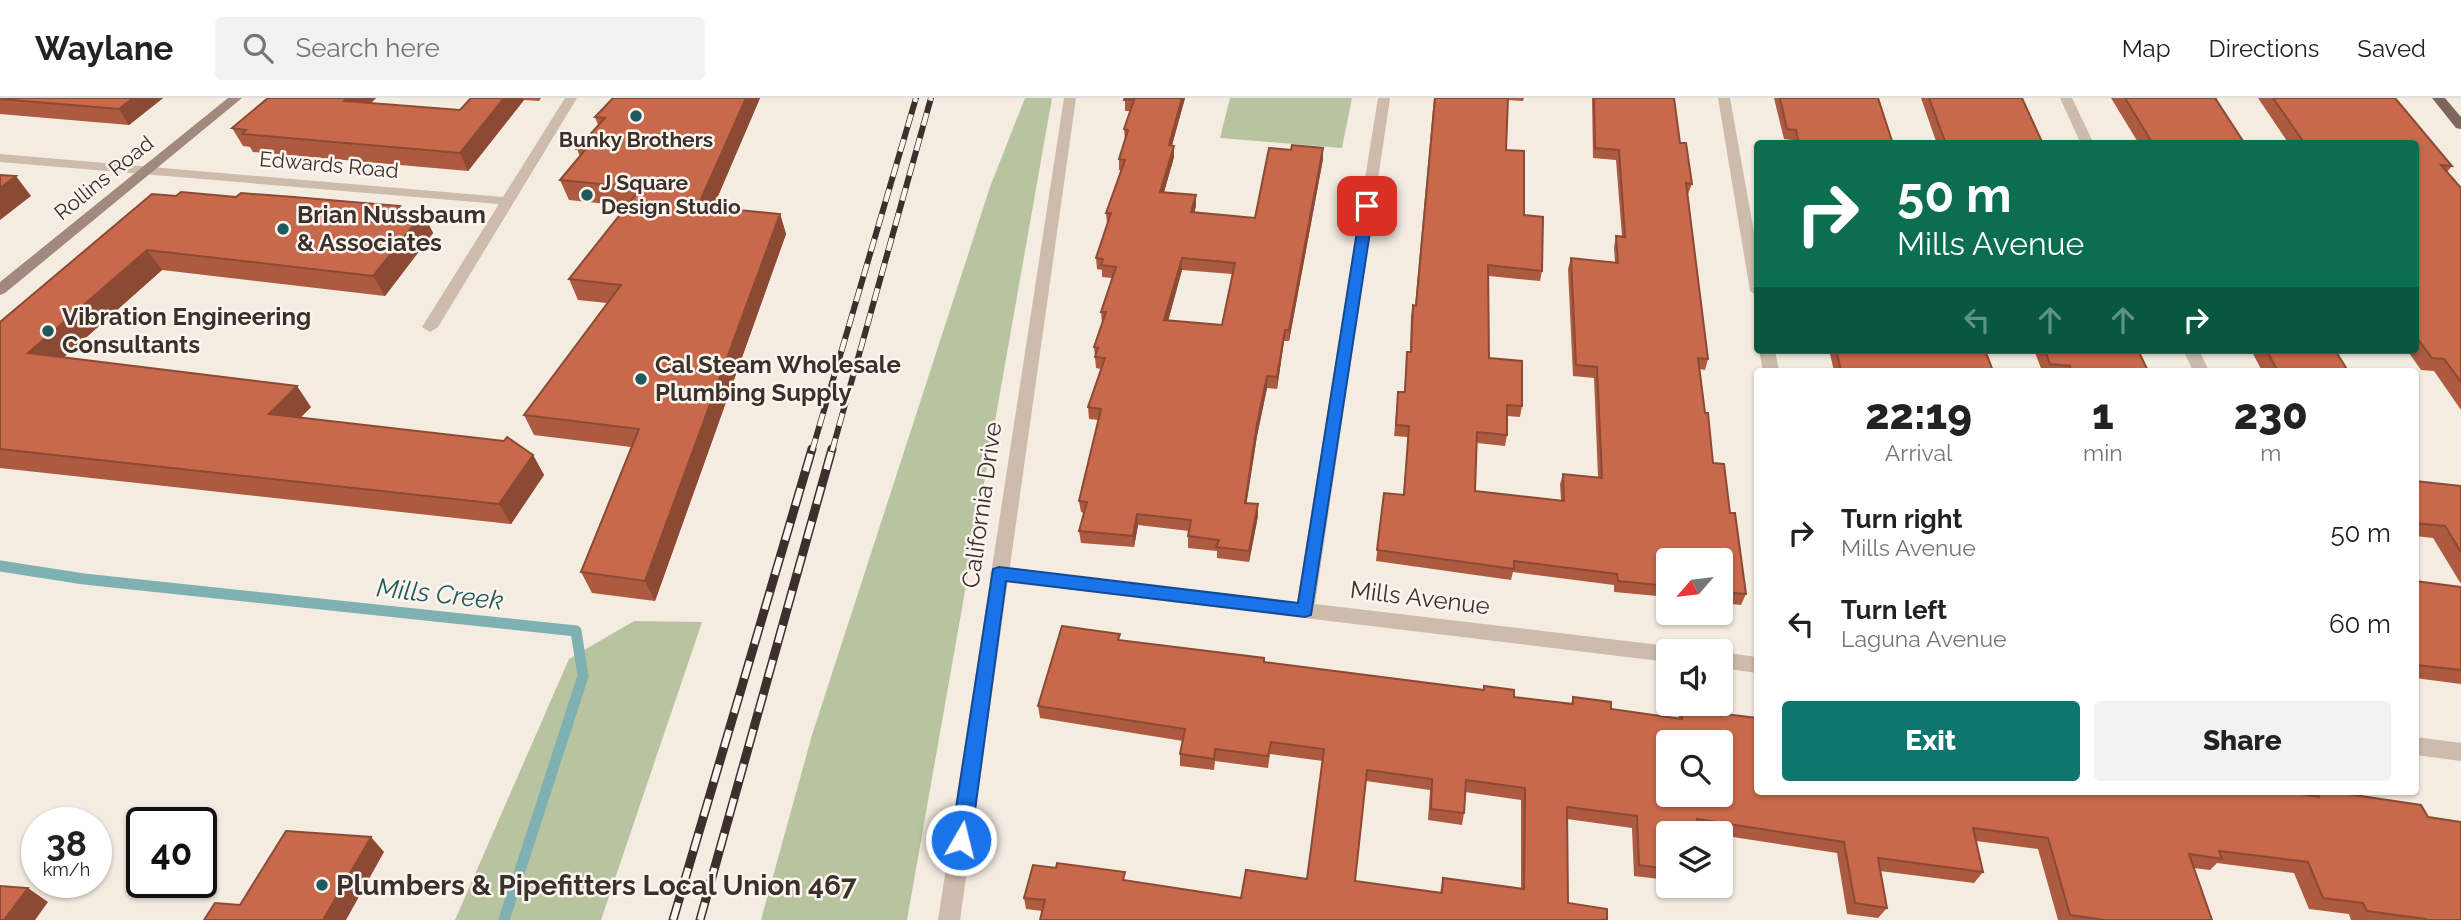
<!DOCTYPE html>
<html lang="en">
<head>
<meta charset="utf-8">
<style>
  :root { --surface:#fff; --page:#f2f2f2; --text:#222; --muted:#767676; --line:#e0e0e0; --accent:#0f766e }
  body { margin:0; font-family:Raleway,sans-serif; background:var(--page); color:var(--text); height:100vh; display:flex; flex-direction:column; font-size:26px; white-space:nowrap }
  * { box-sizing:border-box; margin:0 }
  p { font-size:23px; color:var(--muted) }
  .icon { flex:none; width:38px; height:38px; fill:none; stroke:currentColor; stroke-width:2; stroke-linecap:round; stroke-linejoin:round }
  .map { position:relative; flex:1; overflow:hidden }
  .drawer { position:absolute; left:1754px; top:270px; width:665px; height:427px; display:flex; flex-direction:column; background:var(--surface); border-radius:7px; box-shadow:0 2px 5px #0004 }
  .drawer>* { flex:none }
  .banner { position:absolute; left:1754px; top:42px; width:665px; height:214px; border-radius:7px; box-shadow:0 2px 5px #0004; background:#0b6e4f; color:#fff; overflow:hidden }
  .needle { width:46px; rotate:242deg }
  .controls { position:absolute; left:1656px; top:450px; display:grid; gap:14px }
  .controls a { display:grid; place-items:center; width:77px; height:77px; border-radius:7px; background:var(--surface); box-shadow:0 2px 5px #0004; font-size:35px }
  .speed { position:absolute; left:21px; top:709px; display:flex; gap:14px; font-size:35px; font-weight:700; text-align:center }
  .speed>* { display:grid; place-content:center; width:91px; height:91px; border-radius:50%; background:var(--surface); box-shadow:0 2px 5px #0004; line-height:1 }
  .speed small { font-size:18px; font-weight:400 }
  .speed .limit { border:4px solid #111; border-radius:10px; background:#fff; color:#111 }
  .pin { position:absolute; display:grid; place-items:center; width:60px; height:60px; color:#fff; margin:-30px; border-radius:14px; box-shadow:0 4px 10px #0006 }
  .me { position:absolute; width:77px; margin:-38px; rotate:8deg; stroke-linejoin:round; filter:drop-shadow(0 0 5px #0008) }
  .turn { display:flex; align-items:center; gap:24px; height:147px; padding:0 28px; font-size:32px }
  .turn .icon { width:91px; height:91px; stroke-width:2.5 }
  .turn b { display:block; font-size:49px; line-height:60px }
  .lanes { display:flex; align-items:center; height:66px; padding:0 28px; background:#0003; justify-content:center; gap:35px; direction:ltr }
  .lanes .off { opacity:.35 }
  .eta { display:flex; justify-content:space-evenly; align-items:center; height:119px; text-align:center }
  .eta b { font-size:42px; font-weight:800; line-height:49px }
  .action { display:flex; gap:14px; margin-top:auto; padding:14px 28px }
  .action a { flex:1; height:80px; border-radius:7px; background:var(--accent); color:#fff; font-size:28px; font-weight:800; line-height:80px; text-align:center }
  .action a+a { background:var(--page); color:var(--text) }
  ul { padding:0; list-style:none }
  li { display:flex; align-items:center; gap:21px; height:91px; padding:0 28px }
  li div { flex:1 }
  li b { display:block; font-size:26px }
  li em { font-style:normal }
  header { display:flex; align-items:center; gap:42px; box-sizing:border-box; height:98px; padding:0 35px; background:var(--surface); border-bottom:2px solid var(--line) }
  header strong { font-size:33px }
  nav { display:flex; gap:38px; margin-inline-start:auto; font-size:24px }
  .search { width:490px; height:63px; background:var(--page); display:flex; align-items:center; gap:18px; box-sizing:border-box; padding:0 24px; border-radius:7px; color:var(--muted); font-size:26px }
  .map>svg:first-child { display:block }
  .green { fill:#b8c4a0 }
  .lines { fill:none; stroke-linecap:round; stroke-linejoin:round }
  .stream { stroke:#7fb0b2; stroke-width:11 }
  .minor { fill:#cdbbac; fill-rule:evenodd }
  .tertiary { fill:#cdbbac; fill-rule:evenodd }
  .secondary { fill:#a18a7d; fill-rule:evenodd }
  .primary { fill:#7d675c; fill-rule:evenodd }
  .rail-far1-casing { stroke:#3b302b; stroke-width:6 }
  .rail-casing { stroke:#3b302b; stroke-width:9 }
  .rail-far1 { stroke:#fbf5ee; stroke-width:4.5; stroke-dasharray:13; stroke-linecap:butt }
  .rail { stroke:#fbf5ee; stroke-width:6; stroke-dasharray:18; stroke-linecap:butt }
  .wall { fill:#ac5a40; fill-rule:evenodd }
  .shaded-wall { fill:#8c4a34 }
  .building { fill:#c8694b; stroke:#8c4a34; stroke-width:2; fill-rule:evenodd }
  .route { fill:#1a73e8; stroke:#114b97; stroke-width:2 }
  .poi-dot { fill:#1f5a5e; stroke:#fbf5ee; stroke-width:2.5 }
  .labels { text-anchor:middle; stroke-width:5; stroke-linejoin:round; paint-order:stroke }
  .far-poi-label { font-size:21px; font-weight:bold; fill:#3b302b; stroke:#fbf5ee }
  .far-street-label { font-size:21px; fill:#3b302b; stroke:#fbf5ee }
  .poi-label { font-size:24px; font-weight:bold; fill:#3b302b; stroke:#fbf5ee; text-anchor:start }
  .street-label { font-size:24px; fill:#3b302b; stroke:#fbf5ee }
  .water-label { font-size:26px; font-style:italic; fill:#1f5a5e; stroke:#fbf5ee }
  .near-poi-label { font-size:28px; font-weight:bold; fill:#3b302b; stroke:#fbf5ee; text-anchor:start }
</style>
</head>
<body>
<header>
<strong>Waylane</strong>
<div class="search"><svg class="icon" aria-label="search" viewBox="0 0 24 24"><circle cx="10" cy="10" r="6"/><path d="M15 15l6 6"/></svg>Search here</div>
<nav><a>Map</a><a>Directions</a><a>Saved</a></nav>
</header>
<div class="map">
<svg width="2461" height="822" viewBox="0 0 2461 822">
  <rect width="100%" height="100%" fill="#f4ebe1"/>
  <g class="green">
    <path d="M1025,0H1052L907,822H761L812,637L990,89Z"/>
    <path d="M1230,0H1352L1342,50L1220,40Z"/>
    <path d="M634,523L702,524L601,822H455L569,561Z"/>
  </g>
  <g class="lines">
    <path class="stream" d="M0,468L84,481L576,533L583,578L504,822"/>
    <g class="minor">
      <path d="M565,0H577L438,229L430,234L422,229L499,106L0,64V56L503,99Z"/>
      <path d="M1378,0H1390L1315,506L1668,548L1676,553H1668V564L999,483L993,481L990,476L993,471L999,469L1297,504Z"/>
      <path d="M1718,0H1730L1757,151V198L1750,193Z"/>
      <path d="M2060,0H2072L2094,46H2081Z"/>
      <path d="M1759,252H1775L1779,273H1763Z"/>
      <path d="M2183,252H2199L2209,273H2193Z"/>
      <path d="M1720,554L1757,559V575L1720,570Z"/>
      <path d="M2415,639L2461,645V663L2415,657Z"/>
    </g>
    <path class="tertiary" d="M1064,0H1076L960,822H938Z"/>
    <path class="secondary" d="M228,0H242L5,195L0,197V184Z"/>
    <path class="primary" d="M2432,0H2445L2461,19V31L2456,30Z"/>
    <g class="rail-far1-casing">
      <g id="rail-far1">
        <path d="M812,353L916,0"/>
        <path d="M832,353L931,0"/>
      </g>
    </g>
    <g class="rail-casing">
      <g id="rail">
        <path d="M673,822L812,351"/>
        <path d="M700,822L832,351"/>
      </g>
    </g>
    <use href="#rail-far1" class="rail-far1"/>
    <use href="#rail" class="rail"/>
  </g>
  <g class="wall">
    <path d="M0,0H163L129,27L0,16Z"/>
    <path d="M268,0H376L371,5L460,12L471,0H541L539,3L524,2L468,73L253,54L250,49L243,48L232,30Z"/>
    <path d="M613,0H760L713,110L780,116L786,136L655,503L592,495L581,474L631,349L534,337L524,317L607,205L578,202L569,181L627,108L569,102L560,82L580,59L577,51L598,27L595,19Z"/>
    <path d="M1125,0H1185L1172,47L1174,48V59L1164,94L1196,108L1194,115L1255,120L1291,52L1323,50V61L1289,243H1284L1277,291L1267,290L1257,338L1246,405L1258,406V418L1249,464L1217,460V453L1188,450V438L1189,433L1138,427L1134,449L1081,445L1079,433L1084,415L1081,414L1079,403L1099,322L1089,321L1088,309L1101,271L1096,270L1094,249L1102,225L1101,214L1112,180L1102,179V172L1097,171L1096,160L1107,126L1106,115L1121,73L1119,72V61L1125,42L1124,31L1130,13H1125ZM1182,172L1232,176L1222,227L1168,223Z"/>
    <path d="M1434,0H1524L1523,3L1507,2L1506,52L1524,117L1542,173L1540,183L1489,178V260L1522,308L1520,319L1507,318V337L1505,348L1477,345L1475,393L1561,403L1560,386L1563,376L1598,379L1594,280L1573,278L1568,171L1571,160L1615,164L1614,149L1616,138H1622L1616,62L1593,60L1592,0H1674L1680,45L1692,86L1688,96L1708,261L1705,272L1700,271L1705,315L1713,365L1730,415L1746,496L1741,507L1720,505V462H1668V499L1614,494V487L1513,474L1511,482L1376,463L1384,395L1403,397L1408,339L1394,338L1398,294H1404L1407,254H1410L1411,218L1413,207L1415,208Z"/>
    <path d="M1774,0H1878L1893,46H1793L1792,42L1784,41Z"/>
    <path d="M1921,0H2022L2043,46H1937Z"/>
    <path d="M2111,0H2218L2216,1L2245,46H2139Z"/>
    <path d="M2258,0H2395L2452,68L2447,74L2461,90V312L2434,273L2421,272L2407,252H2415V46H2289Z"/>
    <path d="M176,98L236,99L423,115L433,135L385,198L162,172L63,260L311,309L300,320L533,357L544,377L511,426L0,370V224Z"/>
    <path d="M1829,252H1985L1993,273H1834Z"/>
    <path d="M2034,252H2138L2148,273H2042Z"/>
    <path d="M2251,252H2335L2348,273H2262Z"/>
    <path d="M2415,383L2461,388V486L2433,440L2415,438Z"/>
    <path d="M2415,483L2461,489V586L2415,580Z"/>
    <path d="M1121,542L1264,564L1483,592L1484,588L1514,599L1571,606L1573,599L1611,611L1678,620L1682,611L1757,693L2309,697L2314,693H2327L2461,822H2351L2349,816L2309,811L2294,775L2217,765L2210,772L2193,770L2212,822H2058L2038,751L1976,743L1983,774L1974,785L1880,773L1887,810L1878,820L1847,816L1837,755L1720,737V735L1698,734L1668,735V782L1634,778L1632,730L1567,721L1568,805L1042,813L1026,811L1024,800L1126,782L1241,800L1307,781L1323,663L1270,656L1268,670L1215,663L1214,672L1180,668V656L1183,643L1040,620L1038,608ZM1366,683L1430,692L1428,722L1462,727L1464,715L1465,694L1521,702V791L1443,780L1440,795L1355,783Z"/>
  </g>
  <g class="shaded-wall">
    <path d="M133,0H163L129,27L119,11Z"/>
    <path d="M347,0H376L354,21L344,3Z"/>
    <path d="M504,0H523L524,2L468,73L460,55Z"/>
    <path d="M746,0H760L705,128L698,108Z"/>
    <path d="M1182,0H1185L1169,58V47Z"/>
    <path d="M1174,48V59L1161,105L1160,94Z"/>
    <path d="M1323,50V61L1289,243V232Z"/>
    <path d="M16,78L31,98L0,122V90Z"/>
    <path d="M1196,97V108L1191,126V114Z"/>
    <path d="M423,115L433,135L385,198L373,178Z"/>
    <path d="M780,116L786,136L655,503L645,483Z"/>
    <path d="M147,152L162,172L45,276L28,255Z"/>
    <path d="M1182,160V172L1165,234L1164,222Z"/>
    <path d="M1285,232L1284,243L1277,291V279Z"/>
    <path d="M1267,278V290L1257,338L1245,416V405L1257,326Z"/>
    <path d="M297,288L311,309L283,337L269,316Z"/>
    <path d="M533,357L544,377L511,426L499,406Z"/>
    <path d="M1258,406V418L1249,464V453Z"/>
    <path d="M1137,416L1138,427L1134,449L1133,438Z"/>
    <path d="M371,739L384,754L346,822H323Z"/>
    <path d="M28,790L48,804L35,822H4Z"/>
  </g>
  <g class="building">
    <path d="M0,0H133L119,11L0,1Z"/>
    <path d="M268,0H347L344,3L460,12L471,0H504L460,55L242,36L246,32L232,30Z"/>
    <path d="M613,0H746L698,108L780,116L645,483L581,474L639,331L524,317L621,187L569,181L641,90L560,82L586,51H577L605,20L595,19Z"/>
    <path d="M1125,0H1182L1169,47L1174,48L1160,94L1196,97L1191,114L1255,120L1269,50L1291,52L1292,47L1323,50L1289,232H1285L1277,279L1267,278L1257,326L1245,405L1258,406L1249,453L1216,449L1219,442L1188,438L1191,422L1137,416L1133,438L1079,433L1087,404L1079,403L1101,311L1088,309L1105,260L1095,259L1098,250L1094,249L1106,214H1101L1116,169L1101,167L1103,161L1096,160L1111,115H1106L1125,62L1119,61L1128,32L1124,31L1134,2H1124ZM1182,160L1235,165L1222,227L1164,222Z"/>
    <path d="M1435,0H1508L1506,52L1524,53V117L1543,119L1542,173L1488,167L1489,260L1522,263V308L1507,307V337L1477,334L1475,393L1564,403L1563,376L1602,380L1597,269L1576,267L1571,160L1618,165L1616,138L1625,139L1619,52L1595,50L1594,0H1674L1680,45H1686L1692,86L1686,85L1708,261L1698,260L1705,315H1708L1713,365L1724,366L1730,415H1735L1746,496L1720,494V462H1668V488L1618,483L1617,476L1514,463V471L1377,452L1384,395L1404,397L1409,328L1396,327L1398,294H1405L1407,254H1411L1413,207L1416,208Z"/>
    <path d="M1780,0H1878L1893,46H1799L1796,32L1787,31Z"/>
    <path d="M1929,0H2022L2043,46H1946Z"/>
    <path d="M2125,0H2215L2245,46H2153Z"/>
    <path d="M2273,0H2395L2452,68L2441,67L2461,90V284L2444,261L2432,260L2415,237V46H2305Z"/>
    <path d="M0,77L16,78L0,90Z"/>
    <path d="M181,94L236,99L241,95L294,99L400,108L396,113L423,115L373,178L147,152L28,255L297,288L269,316L504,343L507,339L533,357L499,406L0,351V224L152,96L176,98Z"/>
    <path d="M1836,252H1985L1993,273H1851L1841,272Z"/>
    <path d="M2045,252H2138L2148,273H2071L2070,268L2050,266Z"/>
    <path d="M2266,252H2335L2348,273H2278Z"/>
    <path d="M2415,383L2461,388V454L2445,428L2415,425Z"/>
    <path d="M2415,483L2461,489V572L2416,567L2415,565Z"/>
    <path d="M1062,528L1120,536L1118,542L1264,560V564L1484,592V588L1514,592V599L1573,606V599L1611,604V611L1682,621V611L1757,620V693H2282L2319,699L2317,693H2327L2421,707L2428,719L2461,724V822H2427L2426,821L2367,813L2363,805L2323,800L2308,764L2219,753L2222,761L2189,756L2212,822H2105L2070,817L2048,740L1973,730L1983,774L1878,760L1887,810L1855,805L1844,744L1697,721L1698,735H1668V771L1639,767L1637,718L1567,709L1568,805L1607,811V822H1040L1045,802L1024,800L1033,767L1056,770L1057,765L1125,774L1123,782L1241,800L1246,772L1307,781L1324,651L1271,644L1268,658L1215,651L1214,661L1180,656L1185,631L1038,608ZM1668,644H1720V696H1668ZM1367,672L1432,681L1431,711L1464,715L1466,682L1525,690L1524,791L1443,780L1442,795L1355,783Z"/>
    <path d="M286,733L371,739L323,822H204L215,805L240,807Z"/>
    <path d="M0,788L28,790L4,822H0Z"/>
  </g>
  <path class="route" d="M1367,104L1374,108L1311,517L1305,519L1006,483L971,742L968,748L961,751L954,748L951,742L993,471L999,469L1298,505L1361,108Z"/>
  <g class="poi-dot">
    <circle cx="636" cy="18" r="7"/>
    <circle cx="587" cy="97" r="7"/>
    <circle cx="283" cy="131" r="7"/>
    <circle cx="48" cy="233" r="7"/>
    <circle cx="641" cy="281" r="7"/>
    <circle cx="322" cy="787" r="7"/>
  </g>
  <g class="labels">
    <g class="far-poi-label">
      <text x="636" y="49">Bunky Brothers</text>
      <text x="601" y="92" text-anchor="start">J Square<tspan x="601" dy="24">Design Studio</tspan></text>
    </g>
    <g class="far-street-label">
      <text transform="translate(329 67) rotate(5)" y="7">Edwards Road</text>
      <text transform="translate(104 80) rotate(-39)" y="7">Rollins Road</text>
    </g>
    <g class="poi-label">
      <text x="297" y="125">Brian Nussbaum<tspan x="297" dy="28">&amp; Associates</tspan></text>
      <text x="62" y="227">Vibration Engineering<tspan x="62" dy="28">Consultants</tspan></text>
      <text x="655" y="275">Cal Steam Wholesale<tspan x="655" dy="28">Plumbing Supply</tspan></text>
    </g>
    <g class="street-label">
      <text transform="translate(982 407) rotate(-82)" y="8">California Drive</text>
      <text transform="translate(1420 500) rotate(7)" y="8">Mills Avenue</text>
    </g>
    <g class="water-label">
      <text transform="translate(440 496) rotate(6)" y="9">Mills Creek</text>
    </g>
    <g class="near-poi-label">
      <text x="336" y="797">Plumbers &amp; Pipefitters Local Union 467</text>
    </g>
  </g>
</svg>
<div class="controls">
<a><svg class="needle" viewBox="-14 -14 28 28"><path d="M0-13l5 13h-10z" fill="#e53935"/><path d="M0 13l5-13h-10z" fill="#767676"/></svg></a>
<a><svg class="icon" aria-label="sound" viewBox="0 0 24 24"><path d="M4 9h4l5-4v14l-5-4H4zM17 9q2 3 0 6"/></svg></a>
<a><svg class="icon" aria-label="search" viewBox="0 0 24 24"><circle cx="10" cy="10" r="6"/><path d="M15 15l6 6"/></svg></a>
<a><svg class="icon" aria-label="layers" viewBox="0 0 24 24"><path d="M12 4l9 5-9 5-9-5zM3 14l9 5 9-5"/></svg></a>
</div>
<div class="speed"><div>38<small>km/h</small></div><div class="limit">40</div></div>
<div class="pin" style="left:1367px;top:108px;background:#d93025"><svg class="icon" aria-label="arrive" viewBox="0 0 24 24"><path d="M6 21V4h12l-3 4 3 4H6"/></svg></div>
<svg class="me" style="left:961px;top:742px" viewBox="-20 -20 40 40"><circle r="17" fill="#1a73e8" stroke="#fff" stroke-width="3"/><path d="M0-11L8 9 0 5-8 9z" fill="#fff"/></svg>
<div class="banner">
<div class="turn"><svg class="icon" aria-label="right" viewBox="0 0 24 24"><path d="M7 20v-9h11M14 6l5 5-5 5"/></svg><div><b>50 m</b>Mills Avenue</div></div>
<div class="lanes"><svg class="icon off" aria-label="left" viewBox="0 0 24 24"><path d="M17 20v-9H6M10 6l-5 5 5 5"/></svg><svg class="icon off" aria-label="ahead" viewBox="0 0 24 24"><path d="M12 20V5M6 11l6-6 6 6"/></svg><svg class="icon off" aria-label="ahead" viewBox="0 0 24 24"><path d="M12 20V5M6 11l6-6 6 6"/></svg><svg class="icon" aria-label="right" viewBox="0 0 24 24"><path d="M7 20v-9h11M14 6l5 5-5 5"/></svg></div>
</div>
<section class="drawer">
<div class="eta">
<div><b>22:19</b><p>Arrival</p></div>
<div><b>1</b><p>min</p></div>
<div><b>230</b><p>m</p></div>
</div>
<ul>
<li><svg class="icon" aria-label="right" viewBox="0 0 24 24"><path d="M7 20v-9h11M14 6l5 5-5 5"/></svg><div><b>Turn right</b><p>Mills Avenue</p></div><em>50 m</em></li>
<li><svg class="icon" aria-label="left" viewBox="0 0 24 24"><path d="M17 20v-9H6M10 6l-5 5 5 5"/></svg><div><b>Turn left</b><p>Laguna Avenue</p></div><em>60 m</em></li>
</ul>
<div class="action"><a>Exit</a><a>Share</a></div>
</section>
</div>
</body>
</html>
